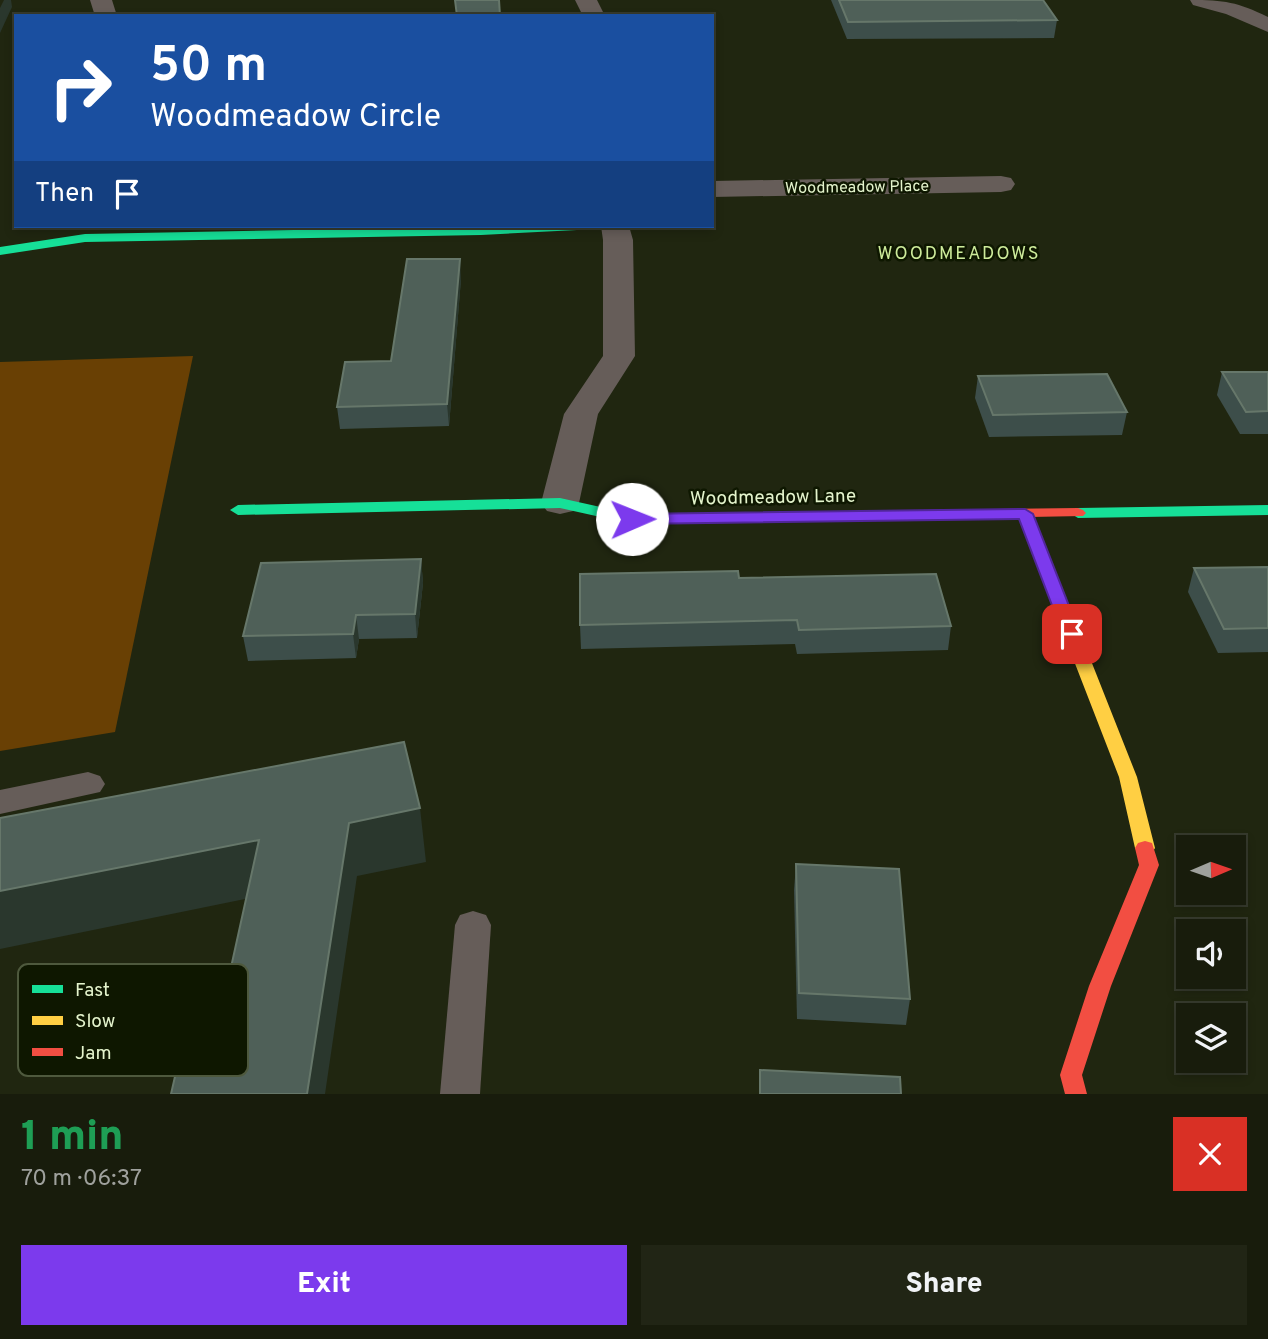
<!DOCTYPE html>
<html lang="en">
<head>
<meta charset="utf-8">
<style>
  :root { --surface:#181c0c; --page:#212515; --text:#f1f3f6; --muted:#9fa19d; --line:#363a2d; --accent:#7c3aed }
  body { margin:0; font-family:Overpass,sans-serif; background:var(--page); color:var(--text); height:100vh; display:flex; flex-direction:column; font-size:26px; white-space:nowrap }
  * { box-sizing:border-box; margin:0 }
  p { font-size:23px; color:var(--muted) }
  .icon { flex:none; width:38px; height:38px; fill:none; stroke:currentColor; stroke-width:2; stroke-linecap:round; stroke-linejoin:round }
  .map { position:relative; height:1094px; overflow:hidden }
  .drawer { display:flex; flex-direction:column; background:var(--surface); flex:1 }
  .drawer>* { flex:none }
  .hud { position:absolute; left:14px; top:14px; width:700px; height:214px; border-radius:0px; box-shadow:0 4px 10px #0003,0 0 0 2px var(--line); background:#1a4fa0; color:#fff; overflow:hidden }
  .needle { width:46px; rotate:88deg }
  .fabs { position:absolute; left:1176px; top:835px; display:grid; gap:14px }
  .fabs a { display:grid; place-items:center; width:70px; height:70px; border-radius:0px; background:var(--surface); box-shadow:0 4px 10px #0003,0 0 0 2px var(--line); font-size:35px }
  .pin { position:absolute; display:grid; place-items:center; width:60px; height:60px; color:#fff; margin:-30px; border-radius:14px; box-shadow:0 4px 10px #0006 }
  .me { position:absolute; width:77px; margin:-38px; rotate:89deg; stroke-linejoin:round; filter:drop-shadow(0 0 5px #0008) }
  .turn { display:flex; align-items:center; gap:24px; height:147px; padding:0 21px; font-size:32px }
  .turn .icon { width:91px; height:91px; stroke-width:2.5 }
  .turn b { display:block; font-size:49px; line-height:60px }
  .then { display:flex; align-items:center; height:66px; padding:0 21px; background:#0003; gap:14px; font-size:26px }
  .round { display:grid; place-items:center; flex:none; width:74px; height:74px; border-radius:0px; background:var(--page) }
  .headline { display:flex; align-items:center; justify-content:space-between; height:119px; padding:0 21px }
  h1 { font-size:42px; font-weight:800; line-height:52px; color:#1e9e55 }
  .action { display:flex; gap:14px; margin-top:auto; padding:14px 21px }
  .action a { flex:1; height:80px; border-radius:0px; background:var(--accent); color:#fff; font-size:28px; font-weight:800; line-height:80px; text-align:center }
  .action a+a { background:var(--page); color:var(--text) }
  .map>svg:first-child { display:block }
  .green { fill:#694004 }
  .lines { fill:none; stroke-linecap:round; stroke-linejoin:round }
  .lane { fill:#665d59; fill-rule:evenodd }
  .street { fill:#665d59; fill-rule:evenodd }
  .fast { fill:#16e098; fill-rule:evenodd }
  .slow { fill:#ffcf43; fill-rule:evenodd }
  .jam { fill:#f24e42; fill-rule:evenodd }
  .wall { fill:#3d4e4a }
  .shaded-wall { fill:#2a372d }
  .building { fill:#4f6058; stroke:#66776a; stroke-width:2 }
  .route { fill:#7c3aed; stroke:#51269a; stroke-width:2 }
  .labels { text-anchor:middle; stroke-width:5; stroke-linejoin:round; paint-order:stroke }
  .far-street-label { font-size:16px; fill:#e4f4cc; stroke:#0e1700 }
  .far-neighbourhood-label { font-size:18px; letter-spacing:2px; fill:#ceec9b; stroke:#0e1700 }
  .street-label { font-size:19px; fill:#e4f4cc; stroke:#0e1700 }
  .key { fill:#0e1700; stroke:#4e593d; stroke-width:2 }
  .key-label { font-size:19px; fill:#e4f4cc }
</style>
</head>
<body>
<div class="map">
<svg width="1268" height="1094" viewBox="0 0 1268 1094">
  <rect width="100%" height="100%" fill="#202610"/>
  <path class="green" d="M193,356L115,732L0,751V362Z"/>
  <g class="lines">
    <g class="lane">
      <path d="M88,772L100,776L105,784L100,792L0,814V790Z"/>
      <path d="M473,911L486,915L491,925L480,1094H440L455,925L460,915Z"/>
    </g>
    <g class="street">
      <path d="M90,0H112L117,16H95Z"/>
      <path d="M575,0H597L605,16H583Z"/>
      <path d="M1190,0C1225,0 1237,2 1268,17V32L1226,14L1193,5Z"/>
      <path d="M1001,176L1011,178L1015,184L1011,190L1001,192L712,197V181Z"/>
      <path d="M601,226H629L633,240L635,356L598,414L579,503L573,511L560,514L547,511L541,503L564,414L603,356V240Z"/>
    </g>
    <g class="fast">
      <path d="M514,226H583L577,230L481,235L85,242L0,255V247L85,234Z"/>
      <path d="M560,498L632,514L709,513L717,518L709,523L632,524L560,508L238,515L230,510L238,505Z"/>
      <path d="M1268,505V515L1078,518L1070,513L1078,508Z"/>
    </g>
    <path class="slow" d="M1025,509L1033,514L1137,777L1155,848L1152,853L1145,855L1138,853L1135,848L1119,777L1017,514Z"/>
    <g class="jam">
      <path d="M1078,508L1083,510L1086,513L1083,516L709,523L701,518L709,513Z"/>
      <path d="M1145,841L1152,843L1159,865L1111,986L1082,1075L1087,1094H1065L1060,1075L1089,986L1139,865L1135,848L1138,843Z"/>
    </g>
  </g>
  <g class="wall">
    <path d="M831,0H1043L1057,20L1054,38L847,39Z"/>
    <path d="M461,279L449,426L340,429L337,407L391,361Z"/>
    <path d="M1222,372H1268V434H1240L1217,395Z"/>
    <path d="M978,376L1127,412L1122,435L989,437L975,398Z"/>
    <path d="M421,559L423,583L417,638L359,639L356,658L248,661L243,636Z"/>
    <path d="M1268,567V652L1218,653L1188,592L1194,568Z"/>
    <path d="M739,578L951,626L948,650L797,654L795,644L581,649L580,625Z"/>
    <path d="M796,864L910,999L906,1025L797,1019L794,890Z"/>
  </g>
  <g class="shaded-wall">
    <path d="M4,0H11L12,7L0,33V8Z"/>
    <path d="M460,259L461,279L449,426L447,404Z"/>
    <path d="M421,559L423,583L417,638L415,614Z"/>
    <path d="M356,615L359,639L356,658L353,634Z"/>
    <path d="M420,808L426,862L357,876L325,1094H307L349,823Z"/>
    <path d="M259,840L270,894L0,949V891Z"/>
  </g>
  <g class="building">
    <path d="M455,0H499L500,16H457Z"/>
    <path d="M839,0H1043L1057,20L848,22Z"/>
    <path d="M407,259H460L447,404L337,407L345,362L391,361Z"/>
    <path d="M1222,372H1268V411L1246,412Z"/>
    <path d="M1107,374L1127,412L993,415L978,376Z"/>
    <path d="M421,559L415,614L356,615L353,634L243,636L261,563Z"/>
    <path d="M1268,567V628L1224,629L1194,568Z"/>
    <path d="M738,571L739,578L936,574L951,626L799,630L797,620L580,625V574Z"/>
    <path d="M404,742L420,808L349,823L307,1094H171L199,972H230L259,840L0,891V818Z"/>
    <path d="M796,864L899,869L910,999L799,993Z"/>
    <path d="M760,1070L900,1077L901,1094H760Z"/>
  </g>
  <path class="route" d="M1025,509L1033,514L1080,634L1078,637L1072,639L1063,634L1019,519L632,524L625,519L632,514Z"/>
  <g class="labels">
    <g class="far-street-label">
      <text transform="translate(857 186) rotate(-1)" y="6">Woodmeadow Place</text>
    </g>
    <g class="far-neighbourhood-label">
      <text x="959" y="259">WOODMEADOWS</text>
    </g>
    <g class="street-label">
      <text transform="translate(773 496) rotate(-1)" y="7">Woodmeadow Lane</text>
    </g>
  </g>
  <rect x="18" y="964" width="230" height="112" rx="10" class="key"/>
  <rect x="32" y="985" width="31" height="8" fill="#16e098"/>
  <rect x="32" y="1016" width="31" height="9" fill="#ffcf43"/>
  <rect x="32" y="1048" width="31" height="8" fill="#f24e42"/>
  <g class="key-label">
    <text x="75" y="996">Fast</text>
    <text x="75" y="1027">Slow</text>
    <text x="75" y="1059">Jam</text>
  </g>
</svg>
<div class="fabs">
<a><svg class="needle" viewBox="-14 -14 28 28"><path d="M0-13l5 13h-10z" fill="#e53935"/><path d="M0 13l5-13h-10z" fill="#9fa19d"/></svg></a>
<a><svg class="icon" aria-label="sound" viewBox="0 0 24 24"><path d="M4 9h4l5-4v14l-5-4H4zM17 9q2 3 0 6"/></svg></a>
<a><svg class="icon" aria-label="layers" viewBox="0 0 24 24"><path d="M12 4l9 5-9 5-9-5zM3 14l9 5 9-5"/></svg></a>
</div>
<div class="pin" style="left:1072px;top:634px;background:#d93025"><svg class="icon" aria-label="arrive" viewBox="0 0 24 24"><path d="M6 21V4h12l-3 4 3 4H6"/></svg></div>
<svg class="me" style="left:632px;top:519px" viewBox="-20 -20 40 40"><circle r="19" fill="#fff"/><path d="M0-13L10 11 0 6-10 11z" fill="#7c3aed"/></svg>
<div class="hud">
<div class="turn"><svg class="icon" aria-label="right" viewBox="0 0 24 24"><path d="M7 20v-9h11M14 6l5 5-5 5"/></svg><div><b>50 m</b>Woodmeadow Circle</div></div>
<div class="then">Then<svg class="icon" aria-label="arrive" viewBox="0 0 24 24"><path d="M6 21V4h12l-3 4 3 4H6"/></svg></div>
</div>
</div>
<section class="drawer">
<div class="headline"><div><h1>1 min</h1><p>70 m · 06:37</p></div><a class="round" style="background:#d93025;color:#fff"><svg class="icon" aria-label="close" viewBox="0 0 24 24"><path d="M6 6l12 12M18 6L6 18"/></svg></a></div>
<div class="action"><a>Exit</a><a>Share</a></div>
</section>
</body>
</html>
